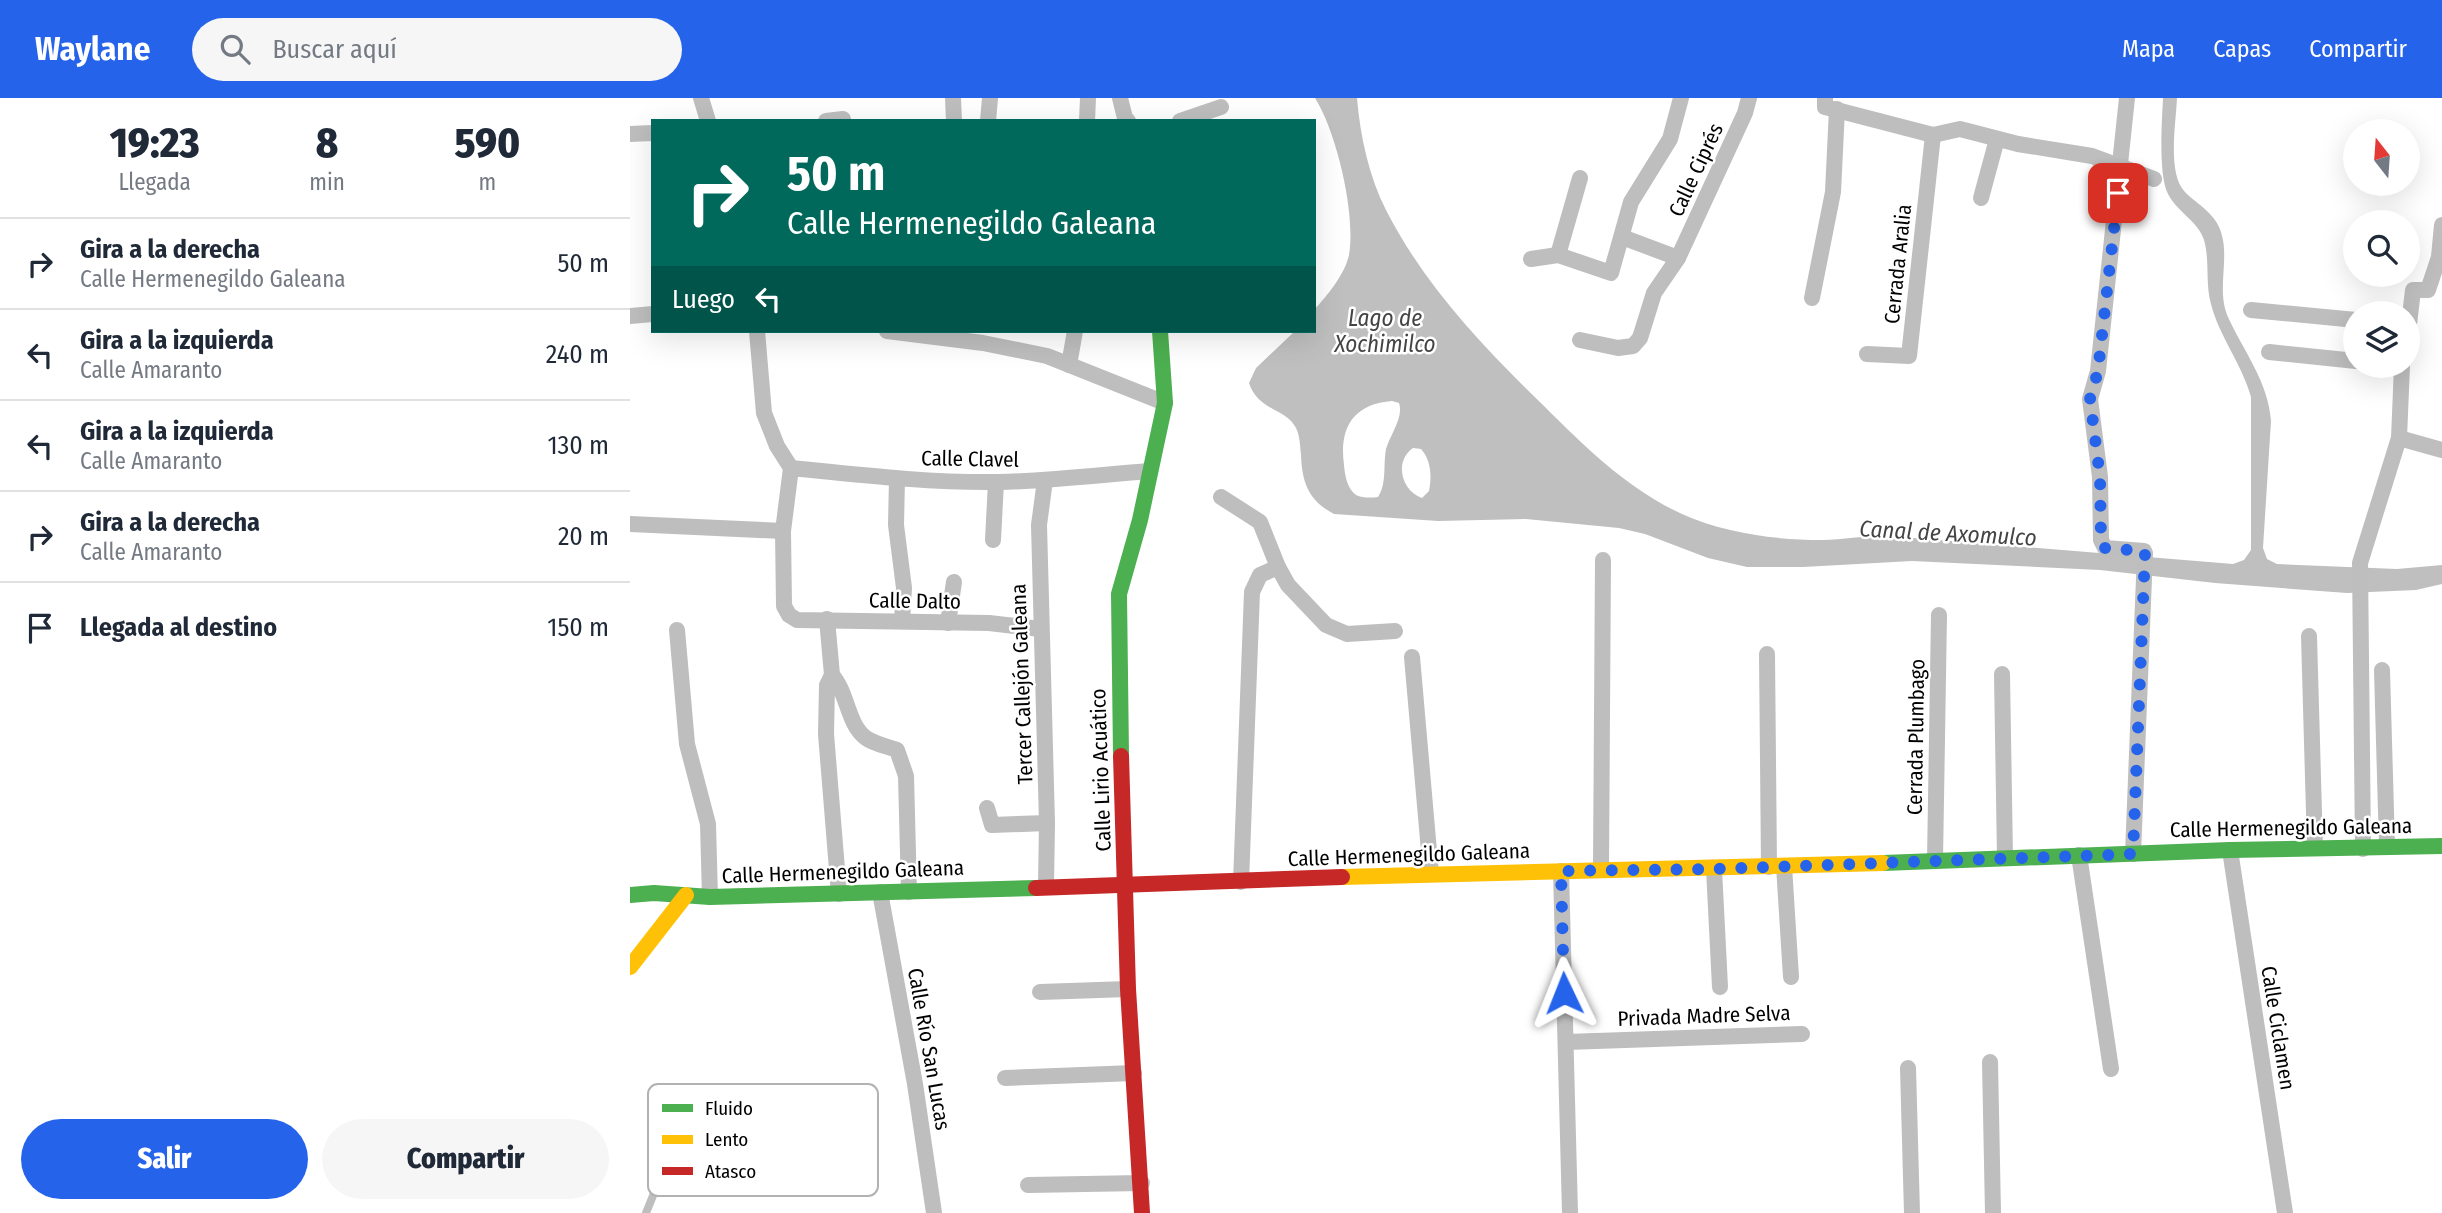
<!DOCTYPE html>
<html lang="es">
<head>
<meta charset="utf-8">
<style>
  :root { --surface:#fff; --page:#f6f6f7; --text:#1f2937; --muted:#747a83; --line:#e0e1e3; --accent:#2563eb }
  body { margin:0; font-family:"Fira Sans Condensed",sans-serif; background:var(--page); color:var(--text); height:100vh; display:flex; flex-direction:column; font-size:26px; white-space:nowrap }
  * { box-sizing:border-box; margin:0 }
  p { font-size:23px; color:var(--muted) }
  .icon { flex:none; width:38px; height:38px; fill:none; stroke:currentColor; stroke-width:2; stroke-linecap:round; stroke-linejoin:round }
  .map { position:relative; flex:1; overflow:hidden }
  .panel { display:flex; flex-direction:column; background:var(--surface); width:630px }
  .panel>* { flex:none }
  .banner { position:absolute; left:21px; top:21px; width:665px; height:214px; border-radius:0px; box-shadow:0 7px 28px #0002; background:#00695c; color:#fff; overflow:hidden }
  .needle { width:46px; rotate:343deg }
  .controls { position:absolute; left:1713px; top:21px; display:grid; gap:14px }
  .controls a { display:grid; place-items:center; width:77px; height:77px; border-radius:50%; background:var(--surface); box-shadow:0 7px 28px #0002; font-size:35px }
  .pin { position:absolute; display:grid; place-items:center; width:60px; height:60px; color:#fff; margin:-30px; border-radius:14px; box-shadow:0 4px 10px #0006 }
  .me { position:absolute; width:77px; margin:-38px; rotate:358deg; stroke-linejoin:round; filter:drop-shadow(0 0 5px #0008) }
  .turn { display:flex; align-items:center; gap:24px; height:147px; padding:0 21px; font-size:32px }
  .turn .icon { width:91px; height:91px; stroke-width:2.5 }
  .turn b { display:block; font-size:49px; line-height:60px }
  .then { display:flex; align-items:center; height:66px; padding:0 21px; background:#0003; gap:14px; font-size:26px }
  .eta { display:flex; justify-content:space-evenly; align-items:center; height:119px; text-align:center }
  .eta b { font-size:42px; font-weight:800; line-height:49px }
  .cta { display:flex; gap:14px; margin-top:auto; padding:14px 21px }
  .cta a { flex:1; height:80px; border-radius:42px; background:var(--accent); color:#fff; font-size:28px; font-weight:800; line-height:80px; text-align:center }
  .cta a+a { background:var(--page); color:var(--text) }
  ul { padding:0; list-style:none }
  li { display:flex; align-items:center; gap:21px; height:91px; padding:0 21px; border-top:2px solid var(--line) }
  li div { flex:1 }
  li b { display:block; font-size:26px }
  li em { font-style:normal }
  header { display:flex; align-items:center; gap:42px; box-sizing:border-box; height:98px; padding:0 35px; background:var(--accent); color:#fff }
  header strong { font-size:33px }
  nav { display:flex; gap:38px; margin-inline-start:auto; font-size:24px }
  .search { width:490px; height:63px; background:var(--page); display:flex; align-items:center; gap:18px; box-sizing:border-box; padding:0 24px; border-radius:38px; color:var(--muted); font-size:26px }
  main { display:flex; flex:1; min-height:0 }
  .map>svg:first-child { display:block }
  .water { fill:#bfbfbf; fill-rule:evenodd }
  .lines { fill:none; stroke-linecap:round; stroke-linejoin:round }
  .lane { stroke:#bebebe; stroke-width:8 }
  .street { stroke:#bebebe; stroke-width:16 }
  .fast { stroke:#4caf50; stroke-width:16 }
  .slow { stroke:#ffc107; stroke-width:16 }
  .jam { stroke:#c62828; stroke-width:16 }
  .route { stroke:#2563eb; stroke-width:12; stroke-dasharray:0 21.6 }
  .labels { text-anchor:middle; stroke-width:5; stroke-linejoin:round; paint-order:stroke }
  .street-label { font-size:21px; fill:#000; stroke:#fff }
  .water-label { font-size:23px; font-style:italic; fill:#444; stroke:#fff }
  .key { fill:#fff; stroke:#b2b2b2; stroke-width:2 }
  .key-label { font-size:19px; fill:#000 }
</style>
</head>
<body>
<header>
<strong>Waylane</strong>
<div class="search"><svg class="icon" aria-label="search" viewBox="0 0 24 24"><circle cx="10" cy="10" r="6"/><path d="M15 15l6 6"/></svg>Buscar aquí</div>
<nav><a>Mapa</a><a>Capas</a><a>Compartir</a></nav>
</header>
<main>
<section class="panel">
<div class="eta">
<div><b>19:23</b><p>Llegada</p></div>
<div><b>8</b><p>min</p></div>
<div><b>590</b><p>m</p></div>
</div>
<ul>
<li><svg class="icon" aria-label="right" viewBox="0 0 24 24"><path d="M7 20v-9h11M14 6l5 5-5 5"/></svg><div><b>Gira a la derecha</b><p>Calle Hermenegildo Galeana</p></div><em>50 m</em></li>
<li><svg class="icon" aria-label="left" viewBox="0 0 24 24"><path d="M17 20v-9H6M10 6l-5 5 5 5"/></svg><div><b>Gira a la izquierda</b><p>Calle Amaranto</p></div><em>240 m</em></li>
<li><svg class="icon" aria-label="left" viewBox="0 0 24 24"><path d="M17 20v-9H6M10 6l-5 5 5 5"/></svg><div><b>Gira a la izquierda</b><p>Calle Amaranto</p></div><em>130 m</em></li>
<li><svg class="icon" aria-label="right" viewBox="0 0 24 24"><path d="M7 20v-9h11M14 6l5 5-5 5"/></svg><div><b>Gira a la derecha</b><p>Calle Amaranto</p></div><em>20 m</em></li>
<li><svg class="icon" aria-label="arrive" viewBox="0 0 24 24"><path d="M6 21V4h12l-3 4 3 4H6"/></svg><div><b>Llegada al destino</b></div><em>150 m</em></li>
</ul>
<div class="cta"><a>Salir</a><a>Compartir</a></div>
</section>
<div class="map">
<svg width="1812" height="1115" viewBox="0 0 1812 1115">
  <rect width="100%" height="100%" fill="#fff"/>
  <path class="water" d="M685,0H727C730,37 739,79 756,112C794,187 855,251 915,309C955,349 999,392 1052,416C1094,435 1145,442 1192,442C1215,442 1237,437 1260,438L1603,466L1614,462L1621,452V299C1612,266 1589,238 1581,206C1575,185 1580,163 1574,142C1568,123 1547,114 1538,96C1528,76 1532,23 1533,0H1547C1546,25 1537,76 1555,94C1568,107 1585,115 1591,134C1600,161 1586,192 1598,219C1614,254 1638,283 1641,323L1633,450L1637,461L1647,466L1767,471L1812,467V486L1786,492L1717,495L1585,485L1470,472L1282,463L1173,469H1117L1078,460L1015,436L989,430L896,421L808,423L704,416C679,403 672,385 671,357C670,348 670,338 666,330C656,310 628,313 619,285L626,270L665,233H684V212C697,198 715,176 719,157C726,117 707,35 685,0ZM762,303L769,305C774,319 760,337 756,351C753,367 757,386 748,399C741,400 732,400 726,397C717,390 715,378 714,367C709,330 723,306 762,303ZM783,350L791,351C801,362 802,378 799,393L792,400C771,393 764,363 783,350Z"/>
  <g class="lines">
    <path class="lane" d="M16,1115L52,1026"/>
    <g class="street">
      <path d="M71,0L78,23"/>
      <path d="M323,0L324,23"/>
      <path d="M490,0L495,20L498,23"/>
      <path d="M1195,0V9L1303,37L1330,31L1388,46L1462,58L1524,81"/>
      <path d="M1497,0L1468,273L1460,301L1470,379L1471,442L1475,450L1514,453L1515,455L1503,756"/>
      <path d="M196,23L213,21"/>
      <path d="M358,23L360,0"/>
      <path d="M457,23L458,0"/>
      <path d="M550,23L591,9"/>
      <path d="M0,36L23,35"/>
      <path d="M1351,100L1367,41"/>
      <path d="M992,139L1048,160"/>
      <path d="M928,157L950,80"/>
      <path d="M901,161L928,157L981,175L1001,104L1040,41L1051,0"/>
      <path d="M1182,200L1203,94L1207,11"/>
      <path d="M1621,212L1726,222"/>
      <path d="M0,218L23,216"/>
      <path d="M127,233L134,315L147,348L161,370L153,433L154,508L159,517L167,522L359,525L410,531"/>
      <path d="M257,233L353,245L417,258L535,305"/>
      <path d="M1778,235L1783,192H1798L1809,159L1812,127"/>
      <path d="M950,242L988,250L1003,248L1010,240L1024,195L1048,160L1115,15L1119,0"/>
      <path d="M1639,254L1726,263"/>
      <path d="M1237,256L1279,258L1303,37"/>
      <path d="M439,267L445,233"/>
      <path d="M1769,340L1812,352"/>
      <path d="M161,370C231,377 300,385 369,384C419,383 469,377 519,373"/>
      <path d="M267,381L266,427L274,490L272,523"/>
      <path d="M415,382L409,427L417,725L416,789"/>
      <path d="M591,399L630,424L648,469L658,487L696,527L717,536L765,533"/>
      <path d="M0,426L153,433"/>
      <path d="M363,442L366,384"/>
      <path d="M197,521L202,577"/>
      <path d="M318,525L324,484"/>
      <path d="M47,532L57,646L78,726L80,799"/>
      <path d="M1679,538L1685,750"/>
      <path d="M1137,556L1139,769"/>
      <path d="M782,559L801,776"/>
      <path d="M1752,572L1757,749"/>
      <path d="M1372,576L1375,760"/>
      <path d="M357,710L362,727L417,725"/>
      <path d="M1733,751L1730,465L1769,340L1772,268"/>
      <path d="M1600,752L1655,1115"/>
      <path d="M1449,757L1481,971"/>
      <path d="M1305,763L1309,517"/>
      <path d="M1154,768L1161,879"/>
      <path d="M971,771L973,462"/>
      <path d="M1084,771L1090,889"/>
      <path d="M931,773L940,1115"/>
      <path d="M611,784L622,494L630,477L648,469"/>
      <path d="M250,794L285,986L304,1115"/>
      <path d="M209,796L196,636L197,587L202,577C218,595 217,626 236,640C244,646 257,648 267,652L276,678L279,794"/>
      <path d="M410,894L498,891"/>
      <path d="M936,944L1172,936"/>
      <path d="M1360,964L1363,1115"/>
      <path d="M1278,970L1282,1115"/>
      <path d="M375,980L504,975"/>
      <path d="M398,1087L512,1085"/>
    </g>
    <g class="fast">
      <path d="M491,658L489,496L510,422L535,305L530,233"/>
      <path d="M1253,765L1600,752L1812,748"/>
      <path d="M0,797L24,795L80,799L406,790"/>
    </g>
    <g class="slow">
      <path d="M712,779L1253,765"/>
      <path d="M0,869L56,797"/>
    </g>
    <g class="jam">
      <path d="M491,658L498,891L512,1115"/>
      <path d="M406,790L712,779"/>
    </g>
  </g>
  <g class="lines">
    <path class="route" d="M934,895L931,773L1084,771L1503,756L1515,455L1514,453L1475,450L1471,442L1470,379L1460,301L1468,273L1488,95"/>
  </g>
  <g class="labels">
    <g class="street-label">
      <text transform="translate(1066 72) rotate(-65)" y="7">Calle Ciprés</text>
      <text transform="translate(1268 166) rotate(-84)" y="7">Cerrada Aralia</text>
      <text transform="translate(340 361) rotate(1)" y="7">Calle Clavel</text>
      <text transform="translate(285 503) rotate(1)" y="7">Calle Dalto</text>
      <text transform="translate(392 586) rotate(-92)" y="7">Tercer Callejón Galeana</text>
      <text transform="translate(1286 639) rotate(-89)" y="7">Cerrada Plumbago</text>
      <text transform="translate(471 672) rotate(-92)" y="7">Calle Lirio Acuático</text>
      <text transform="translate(1661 730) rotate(-1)" y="7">Calle Hermenegildo Galeana</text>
      <text transform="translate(779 757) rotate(-2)" y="7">Calle Hermenegildo Galeana</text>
      <text transform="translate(213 774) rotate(-2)" y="7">Calle Hermenegildo Galeana</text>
      <text transform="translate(1074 918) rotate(-2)" y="7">Privada Madre Selva</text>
      <text transform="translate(1648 930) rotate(81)" y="7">Calle Ciclamen</text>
      <text transform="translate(299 951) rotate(80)" y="7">Calle Río San Lucas</text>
    </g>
    <g class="water-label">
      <text x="755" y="228">Lago de<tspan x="755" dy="26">Xochimilco</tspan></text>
      <text transform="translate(1318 435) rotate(3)" y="8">Canal de Axomulco</text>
    </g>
  </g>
  <rect x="18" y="986" width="230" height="112" rx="10" class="key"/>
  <rect x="32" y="1006" width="31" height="8" fill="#4caf50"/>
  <rect x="32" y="1037" width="31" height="9" fill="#ffc107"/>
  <rect x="32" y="1069" width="31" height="8" fill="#c62828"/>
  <g class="key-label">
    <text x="75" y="1017">Fluido</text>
    <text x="75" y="1048">Lento</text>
    <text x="75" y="1080">Atasco</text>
  </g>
</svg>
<div class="controls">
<a><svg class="needle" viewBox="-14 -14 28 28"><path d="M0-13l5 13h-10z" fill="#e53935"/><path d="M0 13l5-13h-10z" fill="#747a83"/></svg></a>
<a><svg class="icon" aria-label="search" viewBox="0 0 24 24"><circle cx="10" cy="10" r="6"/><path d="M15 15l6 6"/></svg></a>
<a><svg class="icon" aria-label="layers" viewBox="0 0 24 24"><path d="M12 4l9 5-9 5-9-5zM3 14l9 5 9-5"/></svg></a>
</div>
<div class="pin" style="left:1488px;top:95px;background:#d93025"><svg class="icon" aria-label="arrive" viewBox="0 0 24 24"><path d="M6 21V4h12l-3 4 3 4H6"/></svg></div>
<svg class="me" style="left:934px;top:895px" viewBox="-20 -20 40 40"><path d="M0-17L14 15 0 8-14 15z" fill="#2563eb" stroke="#fff" stroke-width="4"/></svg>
<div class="banner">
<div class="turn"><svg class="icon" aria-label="right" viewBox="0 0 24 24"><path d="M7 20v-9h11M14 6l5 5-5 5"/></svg><div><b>50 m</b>Calle Hermenegildo Galeana</div></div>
<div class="then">Luego<svg class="icon" aria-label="left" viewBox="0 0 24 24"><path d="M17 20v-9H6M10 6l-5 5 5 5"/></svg></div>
</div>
</div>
</main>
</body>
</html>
